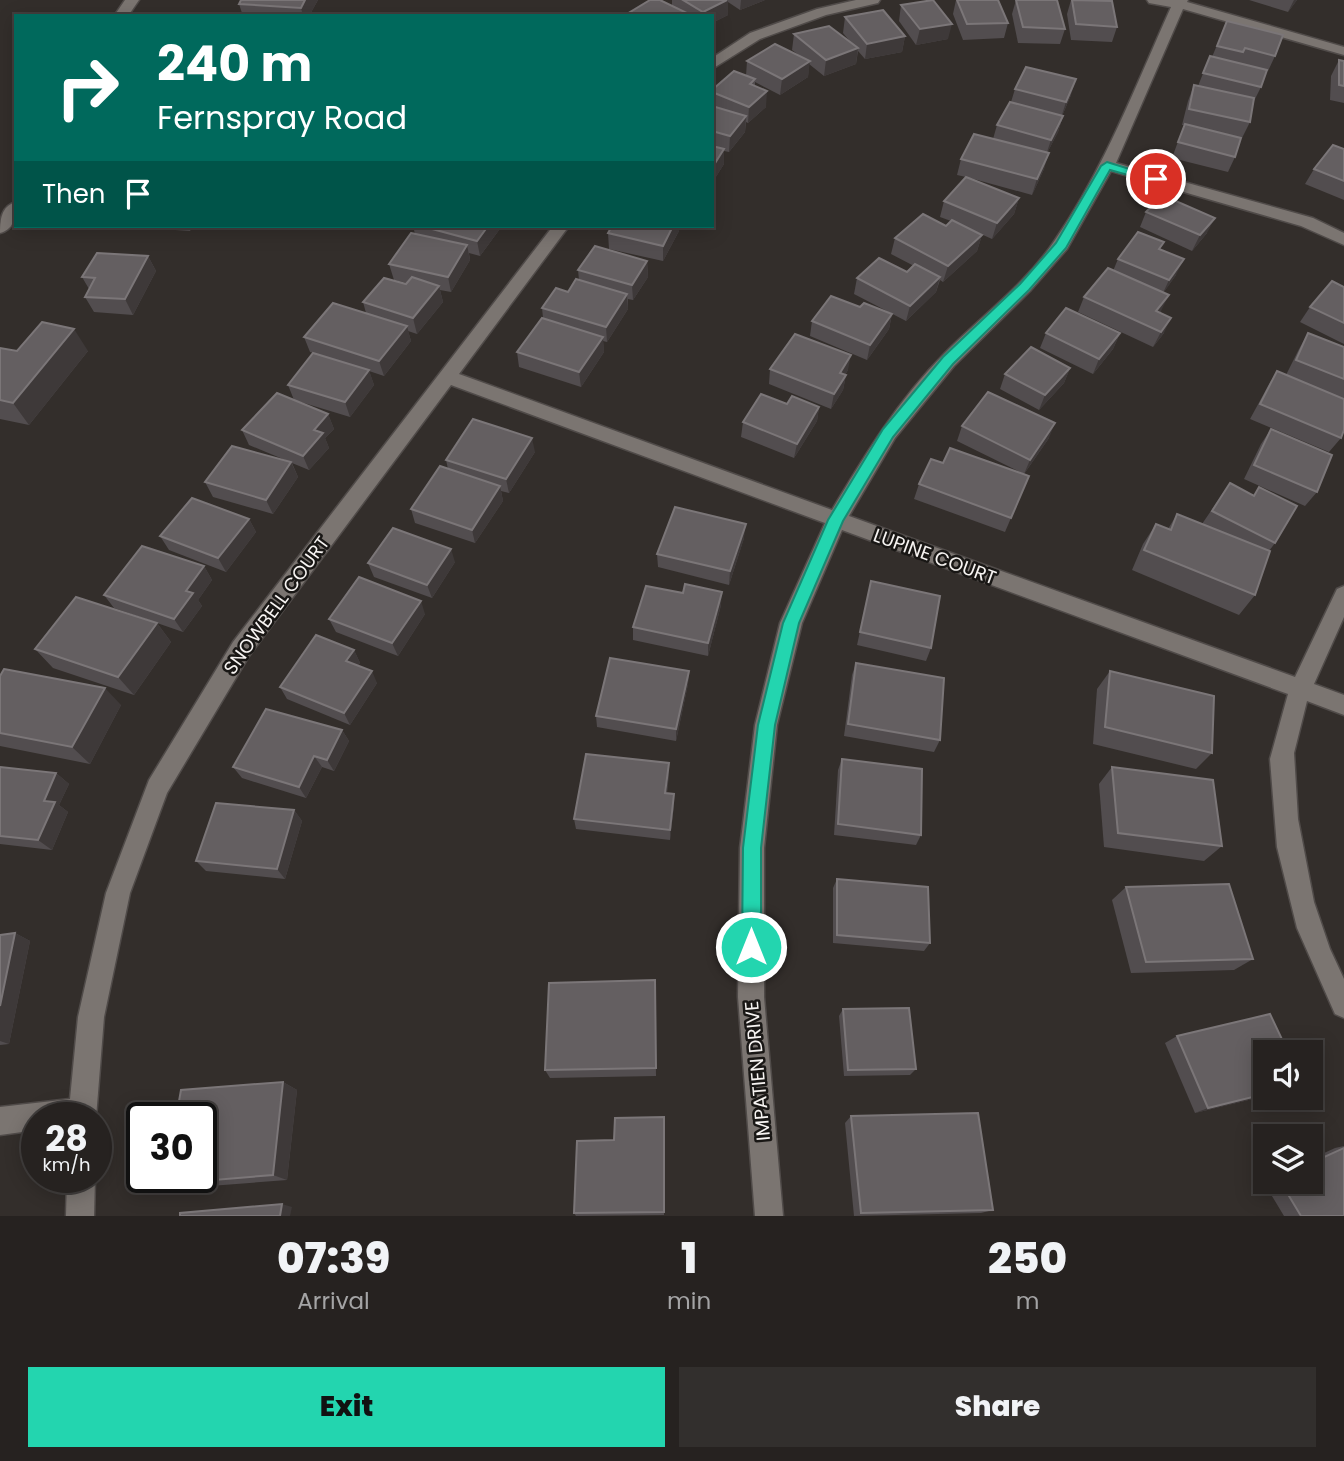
<!DOCTYPE html>
<html lang="en">
<head>
<meta charset="utf-8">
<style>
  :root { --surface:#262220; --page:#322f2d; --text:#f1f3f6; --muted:#a4a4a5; --line:#423f3e; --accent:#23d5af }
  body { margin:0; font-family:Poppins,sans-serif; background:var(--page); color:var(--text); height:100vh; display:flex; flex-direction:column; font-size:26px; white-space:nowrap }
  * { box-sizing:border-box; margin:0 }
  p { font-size:23px; color:var(--muted) }
  .icon { flex:none; width:38px; height:38px; fill:none; stroke:currentColor; stroke-width:2; stroke-linecap:round; stroke-linejoin:round }
  .map { position:relative; height:1216px; overflow:hidden }
  .side { display:flex; flex-direction:column; background:var(--surface); flex:1 }
  .side>* { flex:none }
  .top-card { position:absolute; left:14px; top:14px; width:700px; height:214px; border-radius:0px; box-shadow:0 4px 18px #0003,0 0 0 2px var(--line); background:#00695c; color:#fff; overflow:hidden }
  .tools { position:absolute; left:1253px; top:1040px; display:grid; gap:14px }
  .tools a { display:grid; place-items:center; width:70px; height:70px; border-radius:0px; background:var(--surface); box-shadow:0 4px 18px #0003,0 0 0 2px var(--line); font-size:35px }
  .speed { position:absolute; left:21px; top:1102px; display:flex; gap:14px; font-size:35px; font-weight:700; text-align:center }
  .speed>* { display:grid; place-content:center; width:91px; height:91px; border-radius:50%; background:var(--surface); box-shadow:0 4px 18px #0003,0 0 0 2px var(--line); line-height:1 }
  .speed small { font-size:18px; font-weight:400 }
  .speed .limit { border:4px solid #111; border-radius:10px; background:#fff; color:#111 }
  .pin { position:absolute; display:grid; place-items:center; width:60px; height:60px; color:#fff; margin:-30px; border:4px solid #fff; border-radius:50%; box-shadow:0 2px 7px #0007 }
  .me { position:absolute; width:77px; margin:-38px; rotate:0deg; stroke-linejoin:round; filter:drop-shadow(0 0 5px #0008) }
  .turn { display:flex; align-items:center; gap:24px; height:147px; padding:0 28px; font-size:32px }
  .turn .icon { width:91px; height:91px; stroke-width:2.5 }
  .turn b { display:block; font-size:49px; line-height:60px }
  .then { display:flex; align-items:center; height:66px; padding:0 28px; background:#0003; gap:14px; font-size:26px }
  .eta { display:flex; justify-content:space-evenly; align-items:center; height:119px; text-align:center }
  .eta b { font-size:42px; font-weight:800; line-height:49px }
  .button { display:flex; gap:14px; margin-top:auto; padding:14px 28px }
  .button a { flex:1; height:80px; border-radius:0px; background:var(--accent); color:#111; font-size:28px; font-weight:800; line-height:80px; text-align:center }
  .button a+a { background:var(--page); color:var(--text) }
  .map>svg:first-child { display:block }
  .lines { fill:none; stroke-linecap:round; stroke-linejoin:round }
  .street-casing { stroke:#504b49; stroke-width:3 }
  .secondary-casing { stroke:#504b49; stroke-width:3 }
  .street { fill:#7b7571; fill-rule:evenodd }
  .secondary { fill:#7b7571; fill-rule:evenodd }
  .wall { fill:#524d4f }
  .shaded-wall { fill:#3e3939 }
  .building { fill:#645f61; stroke:#7b7678; stroke-width:2 }
  .route { fill:#23d5af; stroke:#178a72; stroke-width:2 }
  .labels { text-anchor:middle; stroke-width:5; stroke-linejoin:round; paint-order:stroke }
  .street-label { font-size:19px; fill:#f7f4f2; stroke:#191715 }
</style>
</head>
<body>
<div class="map">
<svg width="1344" height="1216" viewBox="0 0 1344 1216">
  <rect width="100%" height="100%" fill="#332e2b"/>
  <g class="lines">
    <g class="street-casing">
      <g id="street">
        <path d="M856,0H880L878,3L826,15L760,39L712,69V58L750,33L817,9Z"/>
        <path d="M1147,0H1188L1187,2L1344,47V55L1183,9L1116,163L1313,218L1344,233V245L1301,226L1111,171L1067,249L1030,291L954,366L895,438L849,516L1295,677L1337,589L1344,586V617L1314,684L1344,695V715L1307,701L1294,753L1298,819L1314,902L1330,949L1344,979V1018L1335,1014L1297,928L1277,847L1270,759L1288,694L842,530L802,623L777,725L764,848V997L783,1216H755L738,997L740,848L755,725L780,623L825,523L451,385L249,656L167,793L130,893L104,1017L96,1118H37V1130L0,1135V1107L70,1099L78,1017L106,893L149,780L233,642L553,226H569L459,374L832,510C865,455 898,400 944,354C980,317 1026,284 1055,240C1104,169 1136,85 1171,7L1149,3Z"/>
        <path d="M67,1178H95L94,1216H66Z"/>
      </g>
    </g>
    <g class="secondary-casing">
      <g id="secondary">
        <path d="M125,0H139L128,16H114Z"/>
        <path d="M16,202C16,215 15,229 0,233C0,220 1,206 16,202Z"/>
      </g>
    </g>
    <use href="#street" class="street"/>
    <use href="#secondary" class="secondary"/>
  </g>
  <g class="wall">
    <path d="M241,0H318L309,16H243L239,4Z"/>
    <path d="M672,0H765L740,10L728,2V15L712,23V16H627V14L672,6Z"/>
    <path d="M956,0H998L1008,23L1004,38L963,40L953,14Z"/>
    <path d="M1016,0H1057L1065,29L1060,44L1018,43L1012,14Z"/>
    <path d="M1071,0H1097L1117,27L1112,42L1071,40L1067,14Z"/>
    <path d="M1249,0H1297L1288,12Z"/>
    <path d="M901,5L948,39L916,45L899,21Z"/>
    <path d="M845,17L905,36L902,52L865,59L858,51L856,64L824,76L809,64L808,77L780,95L755,82V86L766,107L748,123L746,122L745,132L729,152L724,151V164L712,183V90L746,76L747,61L800,56L792,50L794,34L852,44L843,33Z"/>
    <path d="M1227,21L1275,56L1268,71H1266L1261,87L1253,103L1250,122L1242,138H1241L1235,157L1228,172L1172,158L1184,125H1182L1188,101L1194,85L1198,86L1210,56L1212,57Z"/>
    <path d="M1339,60L1344,61V103L1330,100L1331,76Z"/>
    <path d="M1015,89L1071,95L1062,116H1063L1058,132L1047,153L1044,169L1032,195L970,178L1019,198L1014,214L992,239L972,230L982,235L977,251L943,282L940,280L936,292L906,321L854,294L857,278L907,272L914,266L891,254L895,238L946,226L951,221L940,217L944,201L966,177L957,175L961,159L993,139L997,125L1011,102Z"/>
    <path d="M1344,149V200L1305,184L1314,169Z"/>
    <path d="M1146,212L1207,233L1192,251L1140,227Z"/>
    <path d="M145,226H193L190,231L146,228Z"/>
    <path d="M413,226H502L480,256L469,253L470,260L451,292L440,290L443,302L417,334L408,331L411,341L384,376L369,371L374,385L350,417L294,400L288,385L323,356L310,352L304,337L366,313L363,302L406,284L407,283L394,280L389,264L415,234Z"/>
    <path d="M679,231L663,261L609,249L608,233Z"/>
    <path d="M1160,250L1176,275L1163,293L1161,311L1160,313L1164,333L1153,347L1078,312L1084,297L1113,271L1118,259Z"/>
    <path d="M148,256L156,271L133,315L94,312L85,297L89,289L82,277Z"/>
    <path d="M647,261L648,277L633,300L628,299V309L607,342L603,341L604,352L581,387L519,367L517,352L543,318L542,308L568,292L579,280L578,270Z"/>
    <path d="M1344,287V344L1300,322L1310,307Z"/>
    <path d="M860,307L892,314L889,329L867,360L810,336L812,321Z"/>
    <path d="M1046,333H1120L1113,349L1093,374L1040,348Z"/>
    <path d="M1308,333L1344,347V399L1341,438L1329,452L1250,419L1268,386L1277,371L1286,375L1299,349Z"/>
    <path d="M0,348L17,351H88L29,425L0,419Z"/>
    <path d="M1070,368L1064,383L1039,410L1000,389L1005,374Z"/>
    <path d="M770,369L848,370L845,375H846L843,390L831,409L769,384Z"/>
    <path d="M787,404L819,407L817,421L794,458L741,437L743,422Z"/>
    <path d="M328,414L334,429L325,438L329,448L309,470L292,463L298,477L273,514L213,497L205,482L290,462L249,445L242,430Z"/>
    <path d="M962,426L1049,438L1024,474L957,441Z"/>
    <path d="M1271,429L1317,492L1305,506L1244,479L1261,444Z"/>
    <path d="M535,452L509,493L501,491L503,501L475,543L415,523L411,509L448,469L446,460Z"/>
    <path d="M1029,476L1005,532L914,499L919,484Z"/>
    <path d="M1230,483L1275,543L1269,551L1255,595L1239,615L1132,570L1143,544L1156,524L1168,529L1177,514L1202,524Z"/>
    <path d="M249,519L256,532L226,572L169,550L160,536Z"/>
    <path d="M744,538L729,585L658,567L657,554Z"/>
    <path d="M455,562L432,598L374,577L368,563Z"/>
    <path d="M204,566L212,580L198,600L202,606L183,632L157,623L171,642L134,695L53,668L35,649L152,621L114,608L104,595Z"/>
    <path d="M871,581L931,648L926,661L857,645Z"/>
    <path d="M721,605L708,656L633,640V627Z"/>
    <path d="M425,614L398,656L336,632L329,619Z"/>
    <path d="M354,650L360,663L358,666L377,683L350,725L287,699L280,687Z"/>
    <path d="M856,663L940,740L934,752L844,736L852,675Z"/>
    <path d="M689,671L688,684L676,741L597,727L596,716Z"/>
    <path d="M1110,671L1212,753L1196,769L1093,744L1097,689Z"/>
    <path d="M0,676L121,705L90,764L0,746Z"/>
    <path d="M342,730L349,741L334,771L322,767L306,798L242,778L233,767Z"/>
    <path d="M842,759L921,835L916,845L834,835L838,770Z"/>
    <path d="M669,763V774L667,793L674,794V805L670,840L576,829L574,819Z"/>
    <path d="M0,767L56,773L69,784L59,805L68,812L52,850L0,844Z"/>
    <path d="M1112,767L1222,846L1204,861L1104,847L1099,784Z"/>
    <path d="M294,810L302,821L285,879L206,871L196,861Z"/>
    <path d="M837,879L930,943L924,951L833,943V888Z"/>
    <path d="M1126,887L1253,959L1234,970L1131,973L1112,900Z"/>
    <path d="M15,933L30,941L9,1044L0,1045V935Z"/>
    <path d="M655,980L656,1076L550,1078L545,1070Z"/>
    <path d="M843,1009L916,1069L910,1075L844,1076L839,1016Z"/>
    <path d="M1177,1036L1265,1052V1096L1195,1113L1165,1043Z"/>
    <path d="M283,1082L297,1090L287,1180L184,1188L166,1184Z"/>
    <path d="M851,1116L993,1210L981,1213L854,1216L845,1123Z"/>
    <path d="M664,1117V1215L576,1216L574,1213Z"/>
    <path d="M1344,1146V1216H1284L1263,1181L1265,1180V1181H1311V1159L1335,1148Z"/>
  </g>
  <g class="shaded-wall">
    <path d="M305,0H318L309,16H303L301,8Z"/>
    <path d="M728,0V15L712,23V16H703V12Z"/>
    <path d="M741,0H765L740,10Z"/>
    <path d="M1294,0H1297L1288,12Z"/>
    <path d="M952,24L948,39L916,45L920,29Z"/>
    <path d="M905,36L902,52L865,59L867,44Z"/>
    <path d="M858,48L856,64L824,76L826,60Z"/>
    <path d="M810,61L808,77L780,95L782,79Z"/>
    <path d="M1076,79L1071,95L1061,118L1066,102Z"/>
    <path d="M767,91L766,107L748,123L749,107Z"/>
    <path d="M746,116L745,132L729,152L730,136Z"/>
    <path d="M1063,116L1058,132L1046,155L1051,140Z"/>
    <path d="M724,149V164L712,183V168Z"/>
    <path d="M1049,153L1044,169L1032,195L1037,179Z"/>
    <path d="M1019,198L1014,214L992,239L997,223Z"/>
    <path d="M1215,218L1207,233L1192,251L1200,235Z"/>
    <path d="M488,226H502L480,256L477,241Z"/>
    <path d="M673,226H679V231L663,261V246Z"/>
    <path d="M982,235L977,251L943,282L948,266Z"/>
    <path d="M467,245L470,260L451,292L448,277Z"/>
    <path d="M148,256L156,271L133,315L125,299Z"/>
    <path d="M1184,259L1176,275L1162,295L1169,280Z"/>
    <path d="M647,261L648,277L633,300L632,285Z"/>
    <path d="M940,277L936,292L906,321L910,306Z"/>
    <path d="M439,286L443,302L417,334L413,318Z"/>
    <path d="M627,294L628,309L607,342L606,327Z"/>
    <path d="M1169,295L1161,311L1149,327L1156,311Z"/>
    <path d="M892,314L889,329L867,360L870,345Z"/>
    <path d="M1171,318L1164,333L1153,347L1161,332Z"/>
    <path d="M407,326L411,341L384,376L379,361Z"/>
    <path d="M74,329L88,351L29,425L13,403Z"/>
    <path d="M1120,333L1113,349L1093,374L1099,359Z"/>
    <path d="M603,337L604,352L581,387L579,372Z"/>
    <path d="M851,355L848,370L837,388L840,373Z"/>
    <path d="M1070,368L1064,383L1039,410L1045,395Z"/>
    <path d="M369,370L374,385L350,417L345,402Z"/>
    <path d="M846,375L843,390L831,409L834,394Z"/>
    <path d="M819,407L817,421L794,458L797,444Z"/>
    <path d="M328,414L334,429L325,438L329,448L309,470L303,456L314,430Z"/>
    <path d="M1055,423L1049,438L1024,474L1030,460Z"/>
    <path d="M532,438L535,452L509,493L506,479Z"/>
    <path d="M291,462L298,477L273,514L266,500Z"/>
    <path d="M500,486L503,501L475,543L472,530Z"/>
    <path d="M249,519L256,532L226,572L218,558Z"/>
    <path d="M746,524L744,538L729,585L730,571Z"/>
    <path d="M451,549L455,562L432,598L427,585Z"/>
    <path d="M204,566L212,580L198,600L202,606L183,632L174,619L186,591Z"/>
    <path d="M722,592L721,605L708,656V643Z"/>
    <path d="M421,601L425,614L398,656L392,643Z"/>
    <path d="M157,623L171,642L134,695L118,677Z"/>
    <path d="M354,650L360,663L353,674L346,661Z"/>
    <path d="M372,671L377,683L350,725L344,713Z"/>
    <path d="M689,671L688,684L676,741V729Z"/>
    <path d="M105,688L121,705L90,764L72,747Z"/>
    <path d="M342,730L349,741L334,771L327,760Z"/>
    <path d="M314,756L322,767L306,798L299,787Z"/>
    <path d="M669,763V774L665,803V793Z"/>
    <path d="M56,773L69,784L59,805L68,812L52,850L38,840L44,801Z"/>
    <path d="M674,794V805L670,840V830Z"/>
    <path d="M294,810L302,821L285,879L277,869Z"/>
    <path d="M15,933L30,941L9,1044L0,1041V1006Z"/>
    <path d="M283,1082L297,1090L287,1180L273,1175Z"/>
    <path d="M1265,1094V1096L1195,1113L1208,1108Z"/>
    <path d="M282,1204L292,1207L290,1216H280Z"/>
  </g>
  <g class="building">
    <path d="M241,0H305L301,8L239,4Z"/>
    <path d="M650,0H660L691,15L689,16H631L627,14Z"/>
    <path d="M683,0H727L703,12Z"/>
    <path d="M933,0L952,24L920,29L901,5Z"/>
    <path d="M957,0H998L1008,23L967,24Z"/>
    <path d="M1016,0H1057L1065,29L1023,27Z"/>
    <path d="M1072,0L1112,1L1117,27L1076,24Z"/>
    <path d="M883,10L905,36L867,44L845,17Z"/>
    <path d="M1227,21L1283,35L1275,56L1245,48L1243,52L1217,46Z"/>
    <path d="M829,26L858,48L826,60L794,34Z"/>
    <path d="M775,44L810,61L782,79L747,61Z"/>
    <path d="M1210,56L1267,70L1261,87L1203,73Z"/>
    <path d="M1339,60L1344,61V86L1339,85Z"/>
    <path d="M1026,67L1076,79L1066,102L1015,89Z"/>
    <path d="M734,71L755,79L750,84L767,91L749,107L712,92V90Z"/>
    <path d="M1194,85L1254,98L1250,122L1189,109Z"/>
    <path d="M1010,102L1063,116L1051,140L997,125Z"/>
    <path d="M712,106L746,116L730,136L712,131Z"/>
    <path d="M1185,124L1241,138L1235,157L1178,142Z"/>
    <path d="M974,134L1049,153L1037,179L961,159Z"/>
    <path d="M1333,145L1344,149V181L1314,169Z"/>
    <path d="M712,146L724,149L712,168Z"/>
    <path d="M966,177L1019,198L997,223L944,201Z"/>
    <path d="M1162,195L1215,218L1200,235L1146,212Z"/>
    <path d="M923,214L946,226L952,220L982,235L948,266L895,238Z"/>
    <path d="M421,226H488L477,241Z"/>
    <path d="M612,226H673L663,246L608,233Z"/>
    <path d="M1138,232L1164,242L1159,249L1184,259L1169,280L1118,259Z"/>
    <path d="M411,233L467,245L448,277L389,264Z"/>
    <path d="M595,246L647,261L632,285L578,270Z"/>
    <path d="M97,253L148,256L125,299L85,297L95,278L82,277Z"/>
    <path d="M879,258L907,272L915,264L940,277L910,306L857,278Z"/>
    <path d="M1108,268L1169,295L1156,311L1171,318L1161,332L1084,297Z"/>
    <path d="M412,277L439,286L413,318L363,302L384,278L406,284Z"/>
    <path d="M576,279L627,294L606,327L542,308L556,288L568,292Z"/>
    <path d="M1332,281L1344,287V323L1310,307Z"/>
    <path d="M831,296L860,307L864,303L892,314L870,345L812,321Z"/>
    <path d="M333,303L407,326L379,361L304,337Z"/>
    <path d="M1066,308L1120,333L1099,359L1046,333Z"/>
    <path d="M542,318L603,337L579,372L517,352Z"/>
    <path d="M42,322L74,329L13,403L0,400V348L17,351Z"/>
    <path d="M1308,333L1344,347V379L1296,360Z"/>
    <path d="M795,334L851,355L840,373L846,375L834,394L770,369Z"/>
    <path d="M1031,347L1070,368L1045,395L1005,374Z"/>
    <path d="M313,353L369,370L345,402L288,385Z"/>
    <path d="M1277,371L1344,399V430L1341,438L1260,404Z"/>
    <path d="M988,392L1055,423L1030,460L962,426Z"/>
    <path d="M277,393L328,414L314,430L323,433L303,456L242,430Z"/>
    <path d="M761,394L787,404L792,396L819,407L797,444L743,422Z"/>
    <path d="M473,419L532,438L506,479L446,460Z"/>
    <path d="M1271,429L1332,455L1317,492L1254,465Z"/>
    <path d="M232,446L291,462L266,500L205,482Z"/>
    <path d="M950,448L1029,476L1011,518L919,484L931,459L943,463Z"/>
    <path d="M440,466L500,486L472,530L411,509Z"/>
    <path d="M1230,483L1254,496L1259,487L1297,506L1275,543L1212,511Z"/>
    <path d="M192,498L249,519L218,558L160,536Z"/>
    <path d="M675,507L746,524L730,571L657,554Z"/>
    <path d="M1177,514L1270,551L1255,595L1144,550L1156,524L1171,530Z"/>
    <path d="M393,528L451,549L427,585L368,563Z"/>
    <path d="M142,546L204,566L186,591L193,593L174,619L104,595Z"/>
    <path d="M359,577L421,601L392,643L329,619Z"/>
    <path d="M871,581L940,596L931,648L860,632Z"/>
    <path d="M685,584L722,592L708,643L633,627L646,586L683,593Z"/>
    <path d="M76,597L157,623L118,677L35,649Z"/>
    <path d="M316,635L354,650L346,661L372,671L344,713L280,687Z"/>
    <path d="M610,658L689,671L676,729L596,716Z"/>
    <path d="M856,663L944,678L940,740L848,724Z"/>
    <path d="M4,669L105,688L72,747L0,733V676Z"/>
    <path d="M1110,671L1214,696L1212,753L1105,727Z"/>
    <path d="M266,709L342,730L327,760L314,756L299,787L233,767Z"/>
    <path d="M586,754L669,763L665,793L674,794L670,830L574,819Z"/>
    <path d="M842,759L922,769L921,835L838,824Z"/>
    <path d="M0,767L56,773L44,801L55,802L38,840L0,836Z"/>
    <path d="M1112,767L1213,780L1222,846L1118,833Z"/>
    <path d="M216,803L294,810L277,869L196,861Z"/>
    <path d="M837,879L928,887L930,943L837,935Z"/>
    <path d="M1229,884L1253,959L1146,962L1126,887Z"/>
    <path d="M15,933L0,1006V935Z"/>
    <path d="M655,980L656,1068L545,1070L549,983Z"/>
    <path d="M909,1008L916,1069L848,1070L843,1009Z"/>
    <path d="M1270,1014L1288,1052H1265V1094L1208,1108L1177,1036Z"/>
    <path d="M283,1082L273,1175L166,1184L167,1178H201V1118H176L181,1090Z"/>
    <path d="M978,1113L993,1210L861,1213L851,1116Z"/>
    <path d="M664,1117V1212L574,1213L577,1141L614,1140L615,1118Z"/>
    <path d="M1344,1148V1216H1301L1280,1181H1311V1163Z"/>
    <path d="M282,1204L280,1216H180V1213Z"/>
  </g>
  <path class="route" d="M1107,162L1162,179L1156,183L1110,170L1066,248L1029,290L953,364L893,437L843,521L799,623L775,725L761,848V947L758,954L751,957L744,954L742,947L743,848L758,725L783,623L828,520L883,429L943,357L1020,284L1056,243L1101,166Z"/>
  <g class="labels">
    <g class="street-label">
      <text transform="translate(935 556) rotate(20)" y="7">LUPINE COURT</text>
      <text transform="translate(276 605) rotate(-54)" y="7">SNOWBELL COURT</text>
      <text transform="translate(757 1071) rotate(-95)" y="7">IMPATIEN DRIVE</text>
    </g>
  </g>
</svg>
<div class="tools">
<a><svg class="icon" aria-label="sound" viewBox="0 0 24 24"><path d="M4 9h4l5-4v14l-5-4H4zM17 9q2 3 0 6"/></svg></a>
<a><svg class="icon" aria-label="layers" viewBox="0 0 24 24"><path d="M12 4l9 5-9 5-9-5zM3 14l9 5 9-5"/></svg></a>
</div>
<div class="speed"><div>28<small>km/h</small></div><div class="limit">30</div></div>
<div class="pin" style="left:1156px;top:179px;background:#d93025"><svg class="icon" aria-label="arrive" viewBox="0 0 24 24"><path d="M6 21V4h12l-3 4 3 4H6"/></svg></div>
<svg class="me" style="left:751px;top:947px" viewBox="-20 -20 40 40"><circle r="17" fill="#23d5af" stroke="#fff" stroke-width="3"/><path d="M0-11L8 9 0 5-8 9z" fill="#fff"/></svg>
<div class="top-card">
<div class="turn"><svg class="icon" aria-label="right" viewBox="0 0 24 24"><path d="M7 20v-9h11M14 6l5 5-5 5"/></svg><div><b>240 m</b>Fernspray Road</div></div>
<div class="then">Then<svg class="icon" aria-label="arrive" viewBox="0 0 24 24"><path d="M6 21V4h12l-3 4 3 4H6"/></svg></div>
</div>
</div>
<section class="side">
<div class="eta">
<div><b>07:39</b><p>Arrival</p></div>
<div><b>1</b><p>min</p></div>
<div><b>250</b><p>m</p></div>
</div>
<div class="button"><a>Exit</a><a>Share</a></div>
</section>
</body>
</html>
